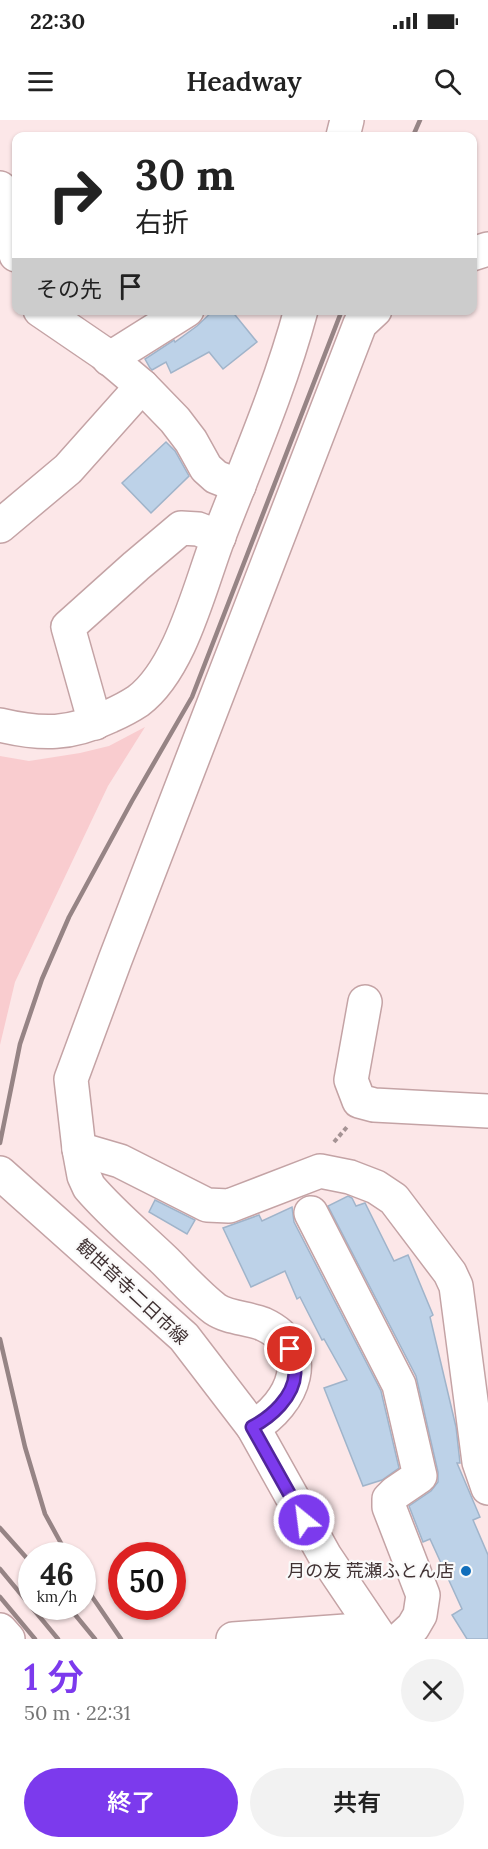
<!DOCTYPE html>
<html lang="ja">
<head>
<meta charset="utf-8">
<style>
  :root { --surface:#fff; --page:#f2f2f2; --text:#222; --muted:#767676; --accent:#7c3aed }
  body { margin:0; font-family:Lora,"Noto Sans JP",serif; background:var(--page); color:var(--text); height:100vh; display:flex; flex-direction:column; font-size:22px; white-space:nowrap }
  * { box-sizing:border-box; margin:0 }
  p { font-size:20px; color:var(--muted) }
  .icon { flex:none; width:33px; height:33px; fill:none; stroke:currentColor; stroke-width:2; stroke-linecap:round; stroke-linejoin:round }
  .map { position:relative; height:1519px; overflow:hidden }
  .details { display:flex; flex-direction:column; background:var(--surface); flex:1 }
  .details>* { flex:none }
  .top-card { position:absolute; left:12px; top:12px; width:465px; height:183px; border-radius:12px; box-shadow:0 2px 4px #0004; background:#fff; color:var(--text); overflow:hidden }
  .speed { position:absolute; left:18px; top:1422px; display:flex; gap:12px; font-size:30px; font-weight:700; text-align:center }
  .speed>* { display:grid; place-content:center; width:78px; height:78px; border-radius:50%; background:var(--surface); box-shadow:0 2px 4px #0004; line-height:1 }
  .speed small { font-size:15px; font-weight:400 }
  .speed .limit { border:9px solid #d22; background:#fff; color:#111 }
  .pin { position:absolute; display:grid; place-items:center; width:51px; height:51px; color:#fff; margin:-26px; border:3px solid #fff; border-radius:50%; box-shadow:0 2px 6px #0007 }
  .me { position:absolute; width:66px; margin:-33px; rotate:331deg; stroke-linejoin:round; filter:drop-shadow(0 0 4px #0008) }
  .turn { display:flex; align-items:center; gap:21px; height:126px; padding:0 24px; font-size:27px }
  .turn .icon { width:78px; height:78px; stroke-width:2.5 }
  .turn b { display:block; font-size:42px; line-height:51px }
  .then { display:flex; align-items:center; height:57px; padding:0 24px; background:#0003; gap:12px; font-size:22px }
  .round { display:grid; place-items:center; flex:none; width:63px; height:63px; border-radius:32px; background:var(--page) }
  .summary { display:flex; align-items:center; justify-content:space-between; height:102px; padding:0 24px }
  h1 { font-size:36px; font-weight:600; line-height:45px; color:var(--accent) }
  .button { display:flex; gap:12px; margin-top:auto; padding:12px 24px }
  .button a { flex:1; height:69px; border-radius:36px; background:var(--accent); color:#fff; font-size:24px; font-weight:600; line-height:69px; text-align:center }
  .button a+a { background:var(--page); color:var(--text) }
  .status { display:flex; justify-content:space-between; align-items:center; height:42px; padding:0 30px; background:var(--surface); direction:ltr }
  .status svg { height:16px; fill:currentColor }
  header { display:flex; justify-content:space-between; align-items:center; height:78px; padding:0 24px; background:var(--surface); font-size:27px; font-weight:600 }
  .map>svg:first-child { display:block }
  .green { fill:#f9cccf }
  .building { fill:#bdd2e8; stroke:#a0b4ca; stroke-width:1.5 }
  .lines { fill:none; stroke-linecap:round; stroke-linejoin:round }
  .minor-casing { stroke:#c4a3a5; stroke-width:36 }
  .major-casing { stroke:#c4a3a5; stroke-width:36 }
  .path { stroke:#a59394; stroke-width:4; stroke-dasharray:4.5 3; stroke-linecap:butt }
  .minor { stroke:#fff; stroke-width:33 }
  .major { stroke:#fff; stroke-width:33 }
  .rail { stroke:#968485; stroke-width:4.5 }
  .route-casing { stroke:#51269a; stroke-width:15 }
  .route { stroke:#7c3aed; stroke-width:10 }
  .poi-dot { fill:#116ebb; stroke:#fafafa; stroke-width:2 }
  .labels { text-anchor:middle; stroke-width:4.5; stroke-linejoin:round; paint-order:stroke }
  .street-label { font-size:18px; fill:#403233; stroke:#fafafa }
  .poi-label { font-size:18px; fill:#403233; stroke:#fafafa; text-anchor:end }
</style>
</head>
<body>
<div class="status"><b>22:30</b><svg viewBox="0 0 49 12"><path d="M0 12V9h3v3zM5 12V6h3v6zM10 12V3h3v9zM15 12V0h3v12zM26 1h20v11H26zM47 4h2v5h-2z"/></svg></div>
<header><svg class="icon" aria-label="menu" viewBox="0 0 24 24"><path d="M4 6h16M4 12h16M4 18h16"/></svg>Headway<svg class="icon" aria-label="search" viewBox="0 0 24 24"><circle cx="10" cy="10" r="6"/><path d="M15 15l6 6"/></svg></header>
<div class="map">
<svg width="488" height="1519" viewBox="0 0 488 1519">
  <rect width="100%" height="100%" fill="#fce7e8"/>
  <path class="green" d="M145,607L108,666L15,862L0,925V636L29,641L80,633L109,626Z"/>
  <g class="building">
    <path d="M214,190H231L257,222L223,249L209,232L171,253L166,242L152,250L150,248L145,239L174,220L175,222L197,206Z"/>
    <path d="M166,322L175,331L189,356L151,393L122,363Z"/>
    <path d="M348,1076L352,1078L356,1086L365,1083L394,1141L408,1135L433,1195L430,1197L456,1307L460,1343H457L480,1397L473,1400L488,1435V1519H467L452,1495L462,1489L430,1419L423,1422L409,1386L431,1371L438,1362V1352L416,1256L328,1086Z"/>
    <path d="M155,1080L195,1100L187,1114L149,1092Z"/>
    <path d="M292,1087L294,1102L381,1271L399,1348L382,1360L363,1366L324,1268L347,1260L324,1219L322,1220L300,1177L297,1179L285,1151L251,1167L223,1108L259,1095L262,1101Z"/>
  </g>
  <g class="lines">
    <g class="minor-casing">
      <g id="minor">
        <path d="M343,16L347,0"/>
        <path d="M0,68L16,135"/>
        <path d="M472,134L488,129"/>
        <path d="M40,190L103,233L142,266L175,300L191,321L206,348L216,357L239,366"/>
        <path d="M109,239L187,190"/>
        <path d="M0,406L68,349L142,266"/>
        <path d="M95,603L68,507L136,446L181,408L198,409L219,417"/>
        <path d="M0,605C42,615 70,615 110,596C119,592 129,587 138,581C181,549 200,465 219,416C248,341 280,268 301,190"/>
        <path d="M365,882L351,960L359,981L374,985L488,991"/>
        <path d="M79,1029L120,1041L207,1085L229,1086L320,1051L350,1057L376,1067L394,1079L450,1153L456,1166L479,1342L488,1368"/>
        <path d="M311,1093L399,1265L420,1356L395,1373L389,1379V1387L423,1475L420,1495L413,1507L400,1519"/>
        <path d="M253,1307C293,1284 317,1229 263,1204C248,1198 228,1198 215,1189C197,1175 181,1157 165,1141C140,1117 112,1094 89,1067L84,1056L79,1029L71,959L115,840L360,204L375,190"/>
        <path d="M0,1510L8,1519"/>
        <path d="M233,1519L373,1509"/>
      </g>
    </g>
    <g class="major-casing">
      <path id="major" d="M0,1053L184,1217L253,1307L325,1436L381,1519"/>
    </g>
    <path class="path" d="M334,1022L347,1007"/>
    <use href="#minor" class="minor"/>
    <use href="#major" class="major"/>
    <g class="rail">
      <path d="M413,16L420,0"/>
      <path d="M0,1023L20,924L42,859L69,797L132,681L192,577L342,190"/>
      <path d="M0,1219L25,1327L45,1394L68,1436"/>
      <path d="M0,1408L32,1444"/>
      <path d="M0,1449L58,1519"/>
      <path d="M82,1462L121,1519"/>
      <path d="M0,1477L35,1519"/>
      <path d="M68,1486L95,1519"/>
    </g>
  </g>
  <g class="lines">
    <g class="route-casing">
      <path id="route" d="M290,1229C292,1237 295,1245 295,1253C294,1277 271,1297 252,1307L304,1400"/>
    </g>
    <use href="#route" class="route"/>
  </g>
  <circle class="poi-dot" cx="466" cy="1451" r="6"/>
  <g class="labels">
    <g class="street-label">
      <text transform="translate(132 1172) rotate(43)" y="6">観世音寺二日市線</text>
    </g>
    <g class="poi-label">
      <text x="454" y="1457">月の友 荒瀬ふとん店</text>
    </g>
  </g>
</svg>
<div class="speed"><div>46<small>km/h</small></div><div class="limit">50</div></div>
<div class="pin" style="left:290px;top:1229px;background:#d93025"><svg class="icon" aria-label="arrive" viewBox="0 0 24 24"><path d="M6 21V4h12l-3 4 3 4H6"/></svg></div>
<svg class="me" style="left:304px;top:1400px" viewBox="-20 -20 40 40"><circle r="17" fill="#7c3aed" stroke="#fff" stroke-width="3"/><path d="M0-11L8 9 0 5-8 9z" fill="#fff"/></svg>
<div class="top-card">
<div class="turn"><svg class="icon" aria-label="right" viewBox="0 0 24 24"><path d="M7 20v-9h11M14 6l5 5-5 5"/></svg><div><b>30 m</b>右折</div></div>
<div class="then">その先<svg class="icon" aria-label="arrive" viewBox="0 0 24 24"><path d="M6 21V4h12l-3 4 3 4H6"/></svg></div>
</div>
</div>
<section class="details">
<div class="summary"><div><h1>1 分</h1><p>50 m · 22:31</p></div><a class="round"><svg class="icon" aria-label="close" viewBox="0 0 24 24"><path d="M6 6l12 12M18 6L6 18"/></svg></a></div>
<div class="button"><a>終了</a><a>共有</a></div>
</section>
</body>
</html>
